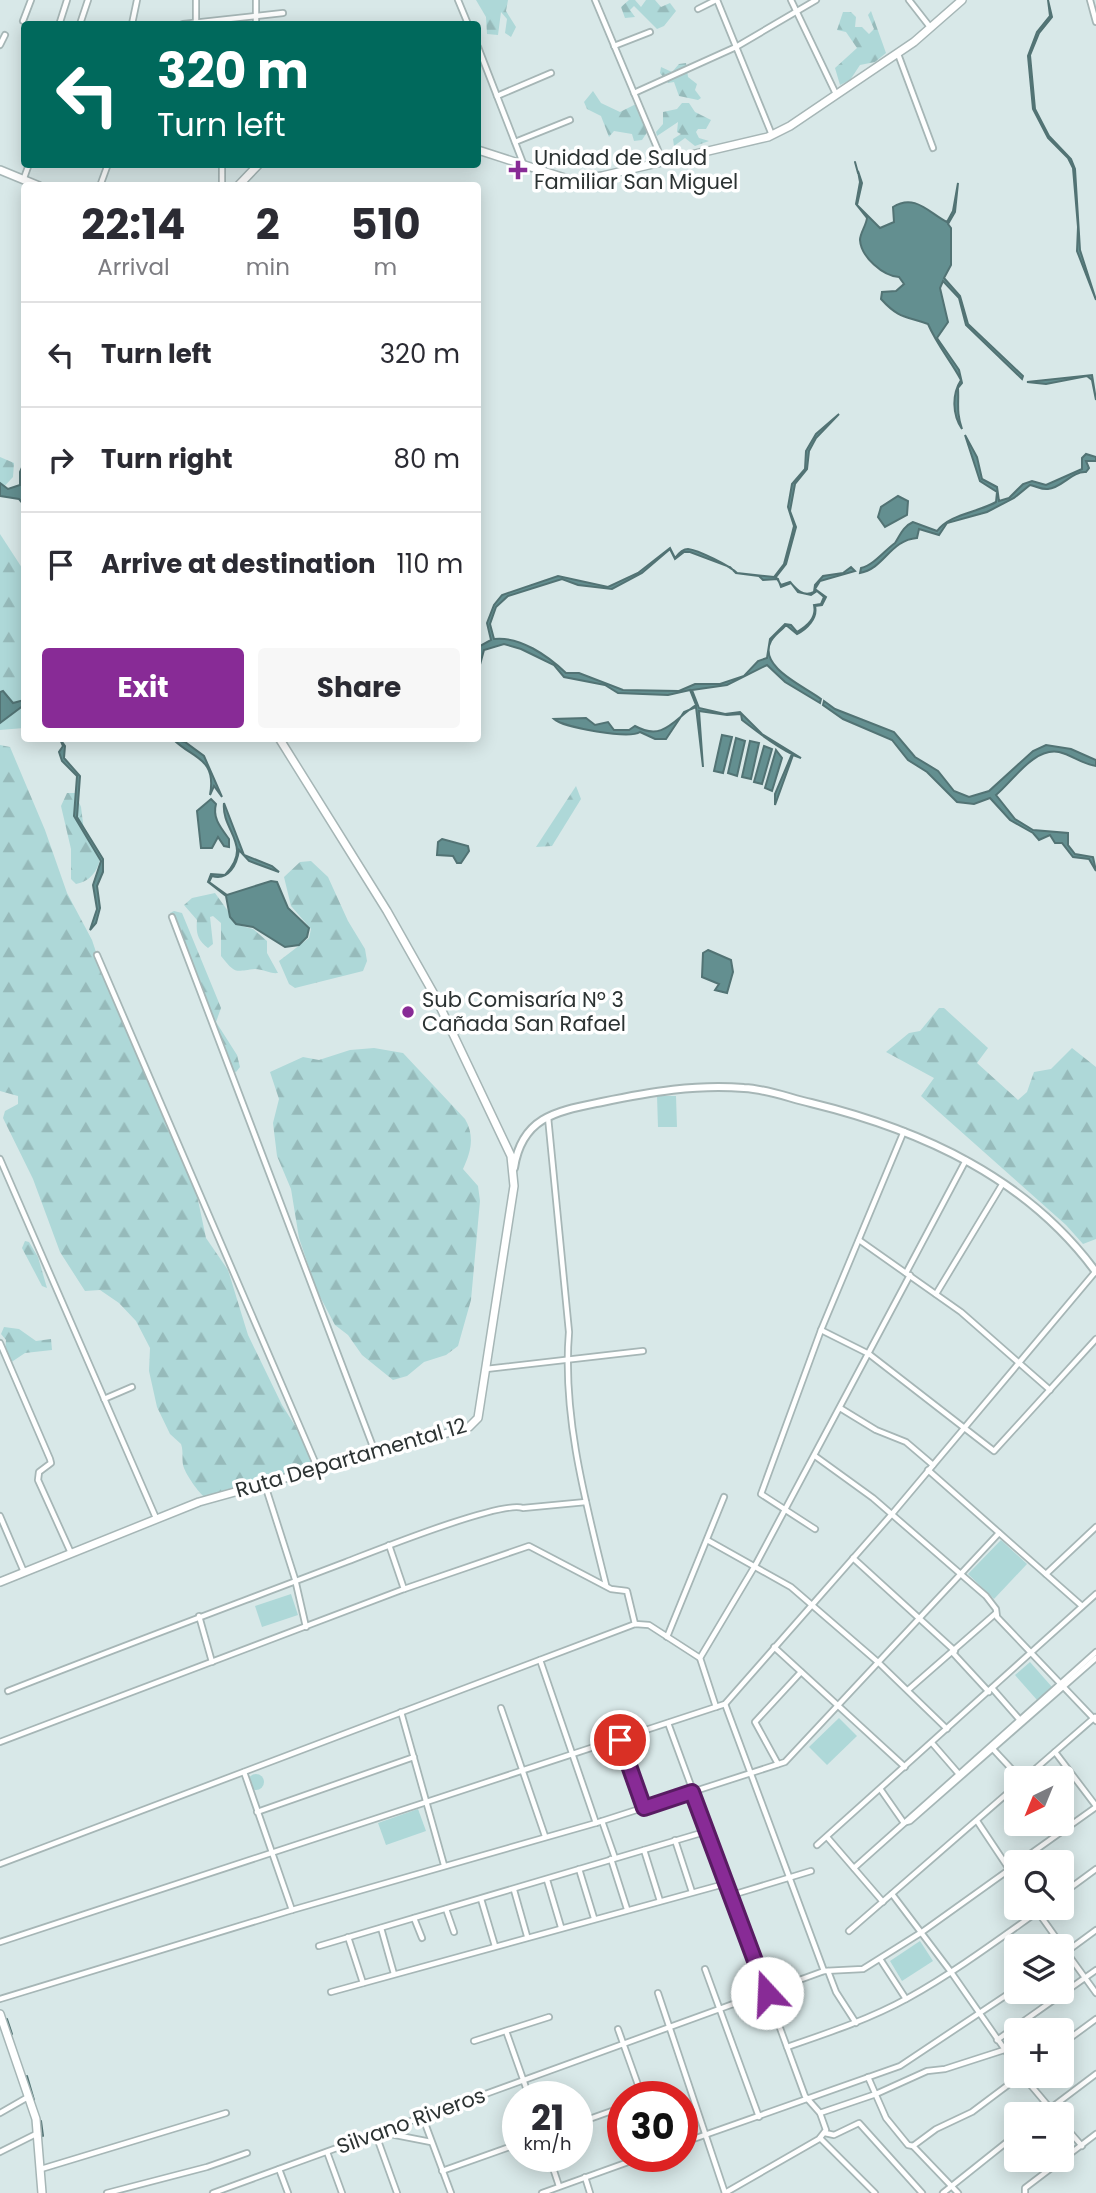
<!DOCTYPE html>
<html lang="en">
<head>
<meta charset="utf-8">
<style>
  :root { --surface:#fff; --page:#f7f7f7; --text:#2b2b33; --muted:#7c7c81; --line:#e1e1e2; --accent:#882b96 }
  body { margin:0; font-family:Poppins,sans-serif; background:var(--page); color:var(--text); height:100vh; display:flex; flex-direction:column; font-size:26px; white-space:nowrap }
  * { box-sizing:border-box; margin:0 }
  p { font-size:23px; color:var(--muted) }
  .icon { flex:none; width:38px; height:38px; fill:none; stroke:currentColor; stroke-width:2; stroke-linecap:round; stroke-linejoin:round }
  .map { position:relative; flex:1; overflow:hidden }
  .side { position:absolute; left:21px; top:182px; width:460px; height:560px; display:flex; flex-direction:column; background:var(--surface); border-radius:7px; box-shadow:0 4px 18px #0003 }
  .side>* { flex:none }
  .top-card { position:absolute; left:21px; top:21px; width:460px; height:147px; border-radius:7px; box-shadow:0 4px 18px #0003; background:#00695c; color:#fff; overflow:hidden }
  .needle { width:46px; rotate:223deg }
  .tools { position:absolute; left:1004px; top:1766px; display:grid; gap:14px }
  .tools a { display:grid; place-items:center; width:70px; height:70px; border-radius:7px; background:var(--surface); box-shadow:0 4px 18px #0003; font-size:35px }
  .speed { position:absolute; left:502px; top:2081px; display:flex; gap:14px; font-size:35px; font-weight:700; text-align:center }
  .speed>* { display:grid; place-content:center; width:91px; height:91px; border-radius:50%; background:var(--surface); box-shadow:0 4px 18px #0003; line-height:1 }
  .speed small { font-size:18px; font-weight:400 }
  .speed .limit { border:10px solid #d22; background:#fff; color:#111 }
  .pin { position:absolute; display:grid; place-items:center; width:60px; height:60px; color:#fff; margin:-30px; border:4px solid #fff; border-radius:50%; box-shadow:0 2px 7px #0007 }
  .me { position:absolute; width:77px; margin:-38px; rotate:340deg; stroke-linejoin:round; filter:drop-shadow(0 0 5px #0008) }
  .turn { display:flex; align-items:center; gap:24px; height:147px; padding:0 21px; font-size:32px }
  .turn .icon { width:91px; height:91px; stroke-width:2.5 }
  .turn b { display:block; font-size:49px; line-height:60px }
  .eta { display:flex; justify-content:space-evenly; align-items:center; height:119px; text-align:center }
  .eta b { font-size:42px; font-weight:700; line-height:49px }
  .action { display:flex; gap:14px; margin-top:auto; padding:14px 21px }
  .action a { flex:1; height:80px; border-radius:7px; background:var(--accent); color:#fff; font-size:28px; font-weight:700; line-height:80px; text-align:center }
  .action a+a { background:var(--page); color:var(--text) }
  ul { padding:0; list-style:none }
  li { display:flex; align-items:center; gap:21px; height:105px; padding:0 21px; border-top:2px solid var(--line) }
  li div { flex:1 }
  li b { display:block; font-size:26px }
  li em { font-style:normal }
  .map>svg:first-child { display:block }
  .grass { fill:#aed8d8 }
  .forest { fill:url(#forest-firs) }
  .water { fill:#638f90; stroke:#527374; stroke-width:2; fill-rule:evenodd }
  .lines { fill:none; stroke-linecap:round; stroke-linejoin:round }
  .stream { stroke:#527374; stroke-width:2 }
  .minor-casing { stroke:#a6b6b6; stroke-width:8 }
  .tertiary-casing { stroke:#a6b6b6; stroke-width:10 }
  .secondary-casing { stroke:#a6b6b6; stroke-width:10 }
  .minor { stroke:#fff; stroke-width:4.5 }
  .tertiary { stroke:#fff; stroke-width:6 }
  .secondary { stroke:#fff; stroke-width:7 }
  .route-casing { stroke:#581c62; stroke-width:18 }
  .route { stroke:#882b96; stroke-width:12 }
  .poi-dot { fill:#882b96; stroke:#fff; stroke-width:2.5 }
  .labels { text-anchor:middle; stroke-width:7; stroke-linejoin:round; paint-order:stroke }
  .poi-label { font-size:21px; fill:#2c3333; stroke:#fff; text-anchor:start }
  .street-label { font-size:21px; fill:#2c3333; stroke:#fff }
</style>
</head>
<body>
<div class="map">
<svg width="1096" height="2193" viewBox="0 0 1096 2193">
  <defs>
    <pattern id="forest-firs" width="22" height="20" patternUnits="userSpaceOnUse" patternTransform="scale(1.75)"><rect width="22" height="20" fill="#aed8d8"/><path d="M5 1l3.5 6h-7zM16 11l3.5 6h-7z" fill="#96baba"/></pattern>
  </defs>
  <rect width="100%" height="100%" fill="#d8e8e8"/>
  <g class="grass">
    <path d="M657,1096H676L677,1127H658Z"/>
    <path d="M1001,1540L1027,1564L994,1599L968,1574Z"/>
    <path d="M291,1594L298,1615L262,1627L255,1606Z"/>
    <path d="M1030,1662L1052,1687L1037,1700L1015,1675Z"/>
    <path d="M839,1718L857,1736L827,1765L809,1747Z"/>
    <circle cx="256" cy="1782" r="8"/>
    <path d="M418,1809L426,1831L386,1845L378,1823Z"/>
    <path d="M920,1941L933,1961L902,1981L890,1961Z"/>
  </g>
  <g class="forest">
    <path d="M476,0H508L506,11L516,27L511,37L505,33L507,19L501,12L498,35L487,34L486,17Z"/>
    <path d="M629,0H635L641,7L646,0H655L661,7L670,3L676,11L664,26L657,29L634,6L630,10L635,17L625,18L621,7Z"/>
    <path d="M871,11L886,53L875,62L860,65L850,80L840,85L835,68L857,48L846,32L837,30L843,12H851L856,17L855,27H862L869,34L874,29L868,15Z"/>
    <path d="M686,63L688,77L697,84L695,90L701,98L698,100L679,96L674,82L668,83L660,73L661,67L672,72L679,64Z"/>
    <path d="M593,91L601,103L620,112L640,102L650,128L642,140L634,141L632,134L614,131L609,137L601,116L587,109L584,102Z"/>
    <path d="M682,103H689L695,112L711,120L706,129H698L696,132L699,138L709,141L695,146L685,138L674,146L673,139L681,134L677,132L678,122L657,136L656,132L663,124V112L677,109Z"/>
    <path d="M0,457L14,463L13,477L0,491Z"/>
    <path d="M0,534L24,571V728L0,730Z"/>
    <path d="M0,745L10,747L45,830L67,893L92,940L109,991L131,1034L195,1186L206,1238L228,1270L248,1335L282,1405L321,1467L205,1497C199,1494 186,1474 184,1468C181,1461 184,1452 181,1444L170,1434L157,1407L149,1371L150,1348L136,1321L119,1303L100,1290L85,1291L60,1252L33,1179L3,1118L5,1111L18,1104V1096L0,1091Z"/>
    <path d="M576,786L581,799L552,846L536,847Z"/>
    <path d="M67,793H75L81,807L84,831L100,859C98,871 89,882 76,884L71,879V849L61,806Z"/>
    <path d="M311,861L328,877L348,921L365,949L367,961L363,971L295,988L289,984L279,961L309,938L311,929L291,906L284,877L300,862Z"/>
    <path d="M215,893L238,925L253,929L267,941V953L278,973C270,974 263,969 255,969C235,971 236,975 221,956V923L213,916L210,917L213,944L208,948C197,940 196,932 197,920L184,905L192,898Z"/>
    <path d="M174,911L182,913L217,998L221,1008L216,1022L237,1055L240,1067L236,1072L233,1071L177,936L170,913Z"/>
    <path d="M939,1008H944L988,1048L977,1063L1018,1100L1027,1092L1034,1072L1051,1069L1072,1048L1096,1067V1239L1083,1244L1066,1225L921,1096L934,1078L886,1052L909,1033L920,1031Z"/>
    <path d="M374,1048L403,1053L465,1119C475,1136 471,1152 463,1169L478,1186L480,1201L471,1300L458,1346L446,1355L424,1362L407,1376L393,1380L362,1355L348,1335L335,1325L317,1291L299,1238L291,1189L277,1156L273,1123L279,1099L270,1072L303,1057L319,1060L350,1050Z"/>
    <path d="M25,1241L29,1242L38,1257L47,1288L42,1286L22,1248Z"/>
    <path d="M4,1327L19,1329L36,1341L51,1339L52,1350L25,1353L10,1363L5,1351L6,1340L1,1334Z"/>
  </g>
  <g class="water">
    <path d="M1048,0L1052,17L1039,33L1030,55L1035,109L1049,136L1071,159L1075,169L1080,250L1096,300L1077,251L1078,227L1073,168L1068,158L1048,138L1033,109L1028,56L1037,32L1050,16Z"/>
    <path d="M858,171L862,183L857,205L880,228L894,222L893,207C915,193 929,213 947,222L953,211L958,183L955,212L948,224L951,228V265L944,278L960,296L968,324L1023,376L1022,379L966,325L959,298L943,281L940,288L948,322L937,338L959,370L962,383L958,388C959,404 956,411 962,429C952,414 952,394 961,380C951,361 937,345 928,324C906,316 899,319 881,299L882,292L896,291L904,284L899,277C883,276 861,257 860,240C860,233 866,226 867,218L856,204L860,182Z"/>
    <path d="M1092,375L1096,400L1092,380L1087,376L1046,384L1027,382Z"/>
    <path d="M839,414L816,438L809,451L807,469L795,484L790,511L796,527L786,564L776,577L781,585L790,582C797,590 803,597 814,592L815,585L823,576L843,573L851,567L855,571L820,581L815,589L826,597L822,605L815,606C818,618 807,629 797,634L786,625C781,631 775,634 771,641C757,667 806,687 821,699L820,703L785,682L767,665L727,685L692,690L699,708L725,714L740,712L762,734L801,758L793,755L775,805V794L792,754C772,744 759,733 742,720L741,714L727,715L699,711L703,767L696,707L684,712L666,739H655L640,732C629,739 564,728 554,719L586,718L595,725L608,722L614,730H629L635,726C664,742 674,719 696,705L690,690L668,695L618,693L605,685L564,677L554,665L521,649L504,644L484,650L478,672V647L491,640L487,623L494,605L502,595L558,576L608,587L638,573L670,548L675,558C678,554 682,549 688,549C698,550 730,566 737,573L774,577L784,564L792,534L794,526L788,507L792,484L805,469L806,451L816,434ZM670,549L675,559L684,552H690L730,567L736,573L759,576L763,580L778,579L781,587L791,583L798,592L811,595L817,591L824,597L821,604L814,605C817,618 807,626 797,632L791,625L785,624L770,639L767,658L758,661L744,676L720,684H695L679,691L623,690L579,673H566C548,656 520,636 494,639L490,624L496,607L508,596L562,579L578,585L612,589L642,573Z"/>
    <path d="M965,435L977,457L982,479L997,487L999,501L1009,498L1023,484L1032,481L1046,485L1082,469V458L1086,454L1096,457V461H1086L1089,468L1086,472C1072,471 1062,488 1048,489C1042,490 1036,486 1030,485L1014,498L987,512L947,523L939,535L919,529L917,538C890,540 884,569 860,573L861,568C874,565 885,550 895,543C900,536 902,527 913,522L937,531C950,514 976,513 996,502L997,492L980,481Z"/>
    <path d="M24,463V505L19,499L0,496V483L8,489L20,485V472Z"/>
    <path d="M898,496L908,501L907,515L885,527L878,517L881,507Z"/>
    <path d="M3,691L13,703L24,700V705L0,723V692Z"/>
    <path d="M824,701L835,709L894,732L915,757L938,771L954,791L969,797L989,791L1033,751L1046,745L1071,749L1096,760V766C1082,764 1072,755 1059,752C1034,747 1013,781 996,795L1015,819L1033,830L1068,833V845L1075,854L1093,857L1096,871L1089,859L1073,857L1062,843H1055L1050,835L1039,840L1033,833L1010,820L990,798L974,804L957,802L927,772L908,760L892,740L843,719L823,705Z"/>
    <path d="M722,735L732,737L723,773L714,771Z"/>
    <path d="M736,738L745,741L737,776L728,773Z"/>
    <path d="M60,739L65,746L64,758L80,776L77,817L103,859V872L97,886L100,908L96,923L90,930L97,909L93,885L101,861L74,816L77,776L62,761L59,752L63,746Z"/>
    <path d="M173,739L185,742L204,756L222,797L214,786L210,795C217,757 192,759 173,739Z"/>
    <path d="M750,741L759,743L751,779L742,777Z"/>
    <path d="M764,746L772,749L762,784L754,782Z"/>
    <path d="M776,750L782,758L772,791L765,788Z"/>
    <path d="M211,799L216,804C212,818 221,828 229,839V847L224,846L218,837L212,848H201L197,811Z"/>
    <path d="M224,803L244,855L272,866L279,872L249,861L239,850C237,864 229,881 212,876L209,882L227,895L271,881L277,882L288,908L309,928L307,937L299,945L285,947L253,927L236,924L230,917L226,896L208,882L211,874L225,875C254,845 221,831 224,803Z"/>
    <path d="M442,839L468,846L469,851L461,863H457L453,856L437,855L438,842Z"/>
    <path d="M708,950L731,960L733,972L727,993L715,990L719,984L702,977L703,953Z"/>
  </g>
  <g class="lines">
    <g class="stream">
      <path d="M855,162L858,173"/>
      <path d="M7,2019L12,2034"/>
      <path d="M27,2076L34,2100"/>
      <path d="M41,2121L43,2136"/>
    </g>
    <g class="minor-casing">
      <g id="minor">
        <path d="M256,0V24"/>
        <path d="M458,0L468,24"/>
        <path d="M595,0L663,162"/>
        <path d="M717,0L772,135"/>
        <path d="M791,0L836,94"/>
        <path d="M909,0L930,27"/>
        <path d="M1090,0L1096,22"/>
        <path d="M698,9L716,0"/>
        <path d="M23,21L31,0"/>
        <path d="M60,22L67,0"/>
        <path d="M80,24L88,0"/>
        <path d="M132,24L137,0"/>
        <path d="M183,24L283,13"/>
        <path d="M196,24V0"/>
        <path d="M0,45L5,35"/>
        <path d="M614,46L650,32"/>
        <path d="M478,47L523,163"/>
        <path d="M898,54L933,148"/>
        <path d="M634,93L736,47L816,0"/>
        <path d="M497,96L551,73"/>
        <path d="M515,142L570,120"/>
        <path d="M222,164V186"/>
        <path d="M24,178L29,164"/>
        <path d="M100,186L108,164"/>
        <path d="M172,917L375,1452"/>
        <path d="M97,955L318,1469"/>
        <path d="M548,1117L569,1332C562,1416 586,1504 606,1585"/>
        <path d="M0,1159L156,1518"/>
        <path d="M859,1240L961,1312L1050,1390"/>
        <path d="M906,1273L966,1160"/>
        <path d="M936,1294L1003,1183"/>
        <path d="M821,1330L869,1354L994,1451L1096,1339"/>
        <path d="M0,1343L50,1459L51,1463L39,1472L38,1480L71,1553"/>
        <path d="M486,1369L643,1351"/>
        <path d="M104,1399L132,1387"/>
        <path d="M840,1408L876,1430L906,1442L933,1465"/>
        <path d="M815,1456L873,1498L986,1596L996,1609L997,1617L1096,1721"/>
        <path d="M928,1470L1082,1606"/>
        <path d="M265,1485L295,1579L306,1627"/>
        <path d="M0,1516L24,1572"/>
        <path d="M815,1529L761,1494L821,1330L904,1131"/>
        <path d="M709,1541L791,1587L879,1663L947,1729"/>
        <path d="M389,1545L404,1589"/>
        <path d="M853,1558L955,1651"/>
        <path d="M1046,1574L1096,1527"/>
        <path d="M199,1616L212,1662"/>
        <path d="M667,1637L724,1497"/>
        <path d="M774,1647L905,1767"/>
        <path d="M953,1653L989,1692"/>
        <path d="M540,1660L596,1823"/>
        <path d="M992,1688L1020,1720"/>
        <path d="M908,1690L995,1614"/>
        <path d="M8,1691C120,1647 233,1605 346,1562C375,1551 501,1500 523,1508L586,1502"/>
        <path d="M725,1704L824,1971"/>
        <path d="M716,1707L700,1658L756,1564L910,1275"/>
        <path d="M501,1708L545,1836"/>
        <path d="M401,1712L444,1865"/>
        <path d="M668,1723L805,2096L820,2113L826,2130L819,2139L725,2193"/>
        <path d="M620,1740L644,1808"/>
        <path d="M0,1742L404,1589L529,1546L611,1589L627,1591L635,1624"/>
        <path d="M932,1743L958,1773"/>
        <path d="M992,1748L1020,1778"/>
        <path d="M1055,1752L1096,1806"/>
        <path d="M778,1764L755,1722L801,1672"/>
        <path d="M244,1772L292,1910"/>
        <path d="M1025,1778L1095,1717"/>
        <path d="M881,1790L904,1823"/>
        <path d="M257,1812L414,1757"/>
        <path d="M602,1821L615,1858"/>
        <path d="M977,1821L1017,1881"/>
        <path d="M906,1822L910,1821L1096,1658"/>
        <path d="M827,1837L883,1902"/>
        <path d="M675,1840L692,1892"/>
        <path d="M817,1845L1096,1594"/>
        <path d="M644,1850L660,1901"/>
        <path d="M611,1859L627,1909"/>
        <path d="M1019,1862L1096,1807"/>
        <path d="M0,1864L635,1624L649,1625L700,1658"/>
        <path d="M854,1868L1096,1652"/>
        <path d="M579,1869L594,1918"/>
        <path d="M547,1880L561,1927"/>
        <path d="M514,1890L527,1936"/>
        <path d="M892,1894L951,1972L1017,2067"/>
        <path d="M1062,1894L1096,1869"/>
        <path d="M732,1895L811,1871"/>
        <path d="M481,1899L495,1946"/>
        <path d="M1035,1908L1062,1946"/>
        <path d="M446,1909L454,1932"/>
        <path d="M414,1918L422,1938"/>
        <path d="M381,1928L394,1974"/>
        <path d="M849,1931L1017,1785"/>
        <path d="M348,1937L363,1983"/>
        <path d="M0,1942L725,1704L892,1514L1096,1271"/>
        <path d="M319,1946L708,1831"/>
        <path d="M1062,1946L1096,1993"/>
        <path d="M1062,1955L1096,1930"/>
        <path d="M880,1959L906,1999"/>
        <path d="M705,1969L759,2117"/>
        <path d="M828,1971L836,1992L856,2023"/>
        <path d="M331,1992L728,1883"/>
        <path d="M658,1993L725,2193"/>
        <path d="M0,1999L292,1910L596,1823L785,1762L999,1533"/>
        <path d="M618,2029L642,2096"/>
        <path d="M506,2031L529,2096"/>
        <path d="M997,2040L1096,1970"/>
        <path d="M474,2041L549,2017"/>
        <path d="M1062,2044L1096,2019"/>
        <path d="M787,2047C828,2033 870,2019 908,1998C955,1972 999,1939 1043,1908"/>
        <path d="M1023,2076L1055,2114"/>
        <path d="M868,2077L886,2118L908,2145L913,2146L958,2193"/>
        <path d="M0,2113L28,2097"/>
        <path d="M820,2113L876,2094L927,2071L945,2069L1004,2050"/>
        <path d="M1043,2114L1096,2074"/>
        <path d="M423,2118L451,2193"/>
        <path d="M578,2123L623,2107"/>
        <path d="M1062,2123L1082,2146"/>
        <path d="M385,2133L431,2142"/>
        <path d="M825,2133L834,2135L859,2123L922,2193"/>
        <path d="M376,2135L397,2193"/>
        <path d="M820,2138L875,2193"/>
        <path d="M682,2143L900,2066L1017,1988"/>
        <path d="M913,2146L936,2129L972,2112L1020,2076"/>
        <path d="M0,2152L38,2133"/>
        <path d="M327,2152L342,2193"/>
        <path d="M549,2156L559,2186"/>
        <path d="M41,2169L226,2113"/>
        <path d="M279,2169L288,2193"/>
        <path d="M442,2171L518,2144"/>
        <path d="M585,2177L590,2193"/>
        <path d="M107,2193L207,2167L247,2153"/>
        <path d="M213,2193L824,1971L863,1969L922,1932L1017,1864"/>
        <path d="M542,2193L645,2156"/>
        <path d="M943,2193L1017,2134"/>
        <path d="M1025,2193V2188L1096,2134"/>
      </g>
    </g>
    <g class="tertiary-casing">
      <path id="tertiary" d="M514,1168C522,1116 558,1111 602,1102C650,1092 696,1084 744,1088C767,1089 789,1098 811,1103C922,1130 1027,1178 1096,1272"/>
    </g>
    <g class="secondary-casing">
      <g id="secondary">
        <path d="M478,150L571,180L602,176L768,137L790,126L914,42L962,0"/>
        <path d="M0,170L39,186"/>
        <path d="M238,186L259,164"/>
        <path d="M0,1582L199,1502L469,1427L478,1418L514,1186L511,1156L435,996L387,911L279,738"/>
        <path d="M0,2014L36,2119L42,2193"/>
      </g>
    </g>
    <use href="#minor" class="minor"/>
    <use href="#tertiary" class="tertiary"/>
    <use href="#secondary" class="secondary"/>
  </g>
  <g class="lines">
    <g class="route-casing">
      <path id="route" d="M620,1740L644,1808L692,1792L767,1993"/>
    </g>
    <use href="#route" class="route"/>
  </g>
  <g class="poi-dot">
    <path d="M514.5 159.5h7v7h7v7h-7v7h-7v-7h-7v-7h7z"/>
    <circle cx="408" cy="1012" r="7"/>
  </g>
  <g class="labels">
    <g class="poi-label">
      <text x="534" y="165">Unidad de Salud<tspan x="534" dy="24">Familiar San Miguel</tspan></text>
      <text x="422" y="1007">Sub Comisaría Nº 3<tspan x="422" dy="24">Cañada San Rafael</tspan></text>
    </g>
    <g class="street-label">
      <text transform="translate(351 1458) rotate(-16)" y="7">Ruta Departamental 12</text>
      <text transform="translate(411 2121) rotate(-20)" y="7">Silvano Riveros</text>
    </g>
  </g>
</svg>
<div class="tools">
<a><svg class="needle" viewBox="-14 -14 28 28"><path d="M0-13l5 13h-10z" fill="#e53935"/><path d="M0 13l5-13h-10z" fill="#7c7c81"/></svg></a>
<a><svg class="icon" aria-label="search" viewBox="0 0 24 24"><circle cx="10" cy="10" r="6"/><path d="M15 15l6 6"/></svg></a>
<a><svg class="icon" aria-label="layers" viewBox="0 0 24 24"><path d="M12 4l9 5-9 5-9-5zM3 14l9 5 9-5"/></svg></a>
<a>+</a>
<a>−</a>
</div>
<div class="speed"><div>21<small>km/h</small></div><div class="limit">30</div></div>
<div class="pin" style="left:620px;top:1740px;background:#d93025"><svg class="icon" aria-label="arrive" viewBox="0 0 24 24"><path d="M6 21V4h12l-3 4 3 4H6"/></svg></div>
<svg class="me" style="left:767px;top:1993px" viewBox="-20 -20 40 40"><circle r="19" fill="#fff"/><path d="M0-13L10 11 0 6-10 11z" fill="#882b96"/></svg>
<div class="top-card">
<div class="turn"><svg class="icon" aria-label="left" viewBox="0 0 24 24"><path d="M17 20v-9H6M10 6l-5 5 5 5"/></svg><div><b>320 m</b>Turn left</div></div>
</div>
<section class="side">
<div class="eta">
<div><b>22:14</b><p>Arrival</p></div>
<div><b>2</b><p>min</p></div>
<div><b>510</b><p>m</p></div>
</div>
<ul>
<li><svg class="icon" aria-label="left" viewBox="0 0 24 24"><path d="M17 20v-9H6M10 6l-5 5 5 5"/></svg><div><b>Turn left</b></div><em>320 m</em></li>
<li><svg class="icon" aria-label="right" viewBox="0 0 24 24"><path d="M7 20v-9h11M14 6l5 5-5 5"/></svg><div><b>Turn right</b></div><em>80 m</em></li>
<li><svg class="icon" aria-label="arrive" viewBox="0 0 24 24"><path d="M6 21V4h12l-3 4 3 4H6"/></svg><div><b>Arrive at destination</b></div><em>110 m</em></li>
</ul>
<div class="action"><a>Exit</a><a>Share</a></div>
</section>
</div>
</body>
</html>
